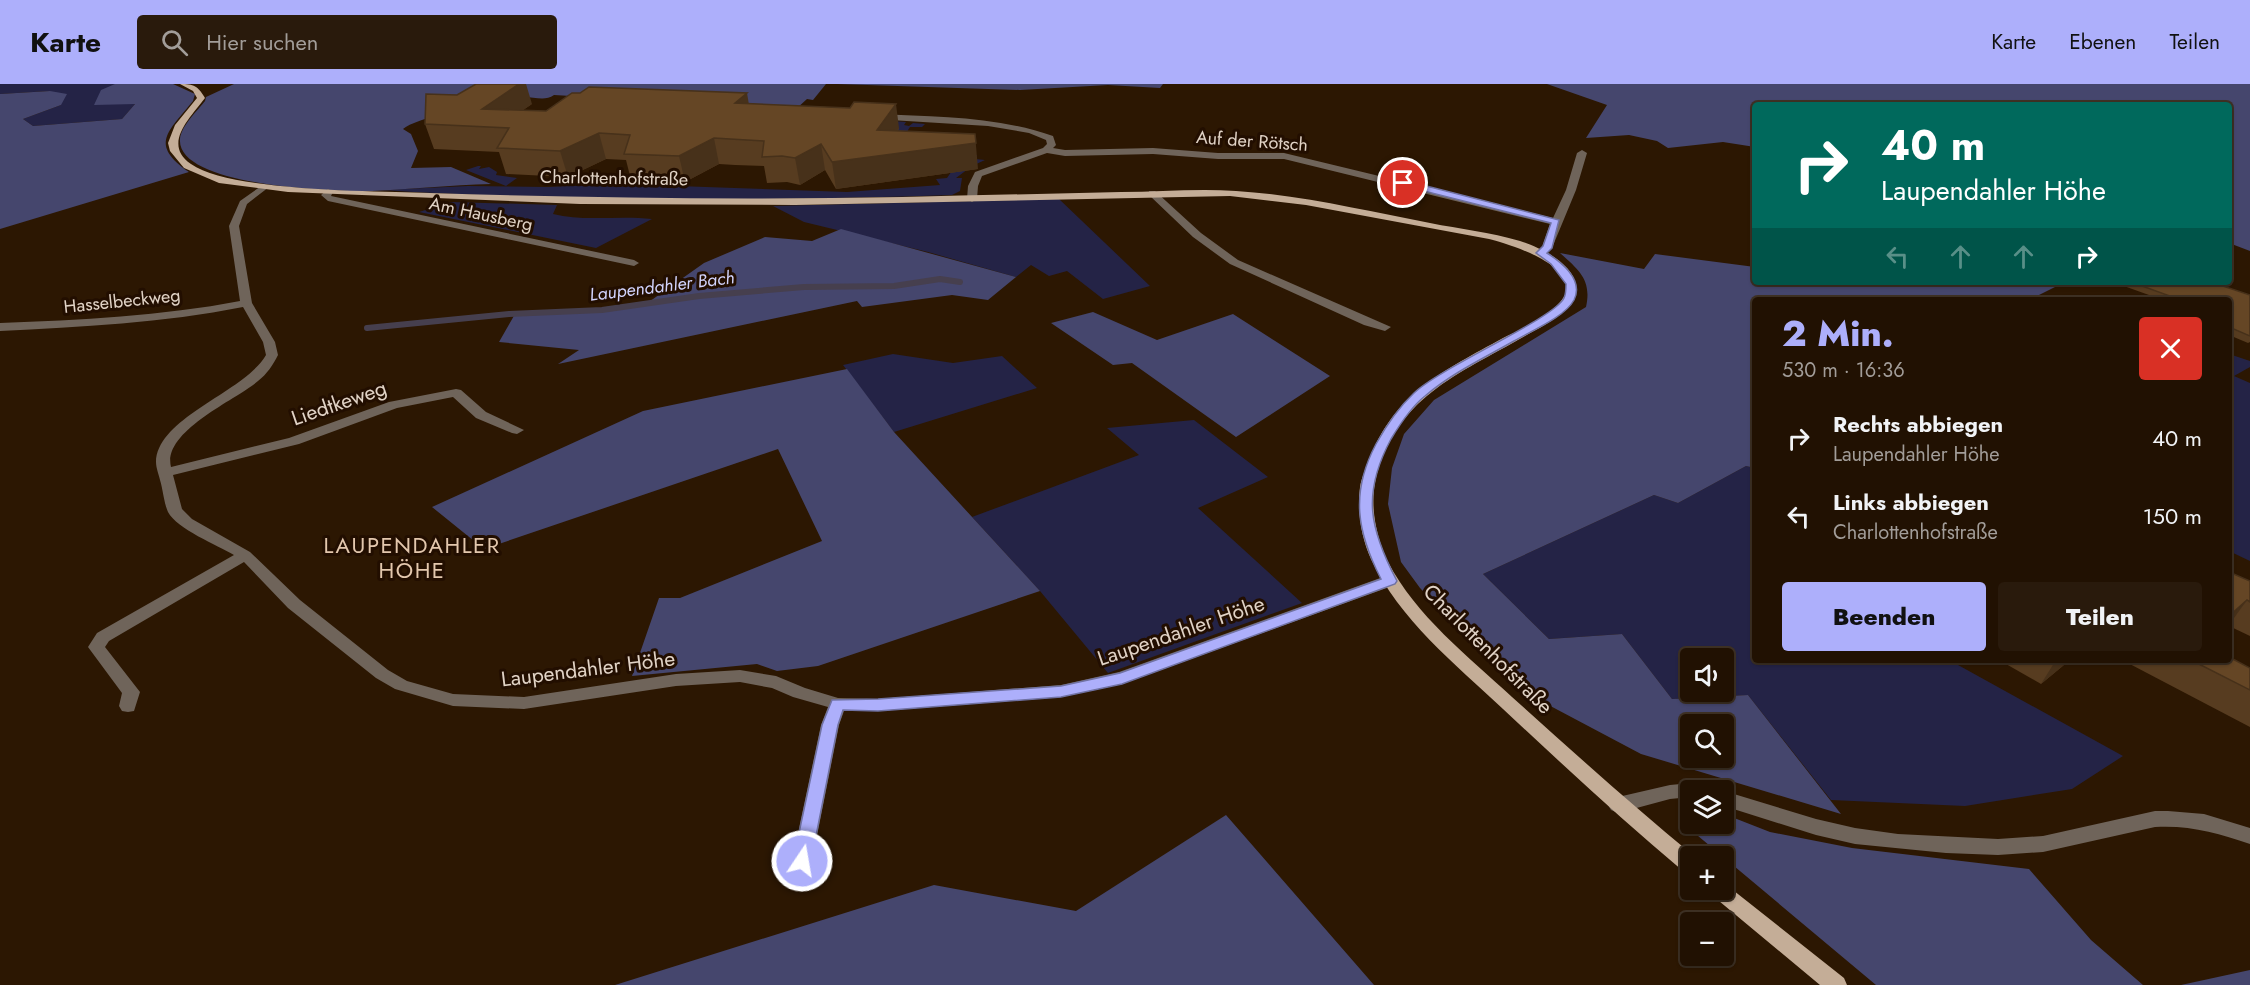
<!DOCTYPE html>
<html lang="de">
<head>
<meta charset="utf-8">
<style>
  :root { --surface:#211102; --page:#291a0c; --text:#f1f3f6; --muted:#a29d99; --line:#3e3124; --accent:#adaffb }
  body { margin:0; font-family:Jost,sans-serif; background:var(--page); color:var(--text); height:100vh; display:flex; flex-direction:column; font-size:22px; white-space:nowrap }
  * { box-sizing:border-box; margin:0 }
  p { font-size:20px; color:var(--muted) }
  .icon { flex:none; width:33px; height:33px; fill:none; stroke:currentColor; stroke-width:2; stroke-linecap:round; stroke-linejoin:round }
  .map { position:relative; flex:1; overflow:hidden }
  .side { position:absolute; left:1752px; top:213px; width:480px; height:366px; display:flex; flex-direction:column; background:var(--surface); border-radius:6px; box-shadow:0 2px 4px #0004,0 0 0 2px var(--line) }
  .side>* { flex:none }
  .guide { position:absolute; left:1752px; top:18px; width:480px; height:183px; border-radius:6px; box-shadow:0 2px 4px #0004,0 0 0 2px var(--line); background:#00695c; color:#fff; overflow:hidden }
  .fabs { position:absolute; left:1680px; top:564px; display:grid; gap:12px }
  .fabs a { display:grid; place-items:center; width:54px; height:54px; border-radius:6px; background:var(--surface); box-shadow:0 2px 4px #0004,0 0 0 2px var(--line); font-size:30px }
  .pin { position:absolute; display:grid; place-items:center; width:51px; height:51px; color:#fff; margin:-26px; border:3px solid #fff; border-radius:50%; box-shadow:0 2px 6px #0007 }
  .me { position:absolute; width:66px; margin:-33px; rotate:12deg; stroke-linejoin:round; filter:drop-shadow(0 0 4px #0008) }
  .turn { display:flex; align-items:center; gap:21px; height:126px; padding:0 30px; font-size:27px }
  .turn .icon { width:78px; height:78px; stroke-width:2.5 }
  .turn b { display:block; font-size:42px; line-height:51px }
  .lanes { display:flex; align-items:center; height:57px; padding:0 30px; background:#0003; justify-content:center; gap:30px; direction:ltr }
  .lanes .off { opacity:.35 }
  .round { display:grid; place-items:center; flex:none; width:63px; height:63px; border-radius:6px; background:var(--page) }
  .overview { display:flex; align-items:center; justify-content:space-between; height:102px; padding:0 30px }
  h1 { font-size:36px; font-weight:800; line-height:45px; color:var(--accent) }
  .action { display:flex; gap:12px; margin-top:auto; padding:12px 30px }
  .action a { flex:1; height:69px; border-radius:6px; background:var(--accent); color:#111; font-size:24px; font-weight:800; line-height:69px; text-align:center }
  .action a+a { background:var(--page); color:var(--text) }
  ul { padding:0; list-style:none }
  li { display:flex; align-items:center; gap:18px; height:78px; padding:0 30px }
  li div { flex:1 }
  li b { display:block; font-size:22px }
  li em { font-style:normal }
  header { display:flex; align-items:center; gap:36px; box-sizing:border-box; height:84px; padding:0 30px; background:var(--accent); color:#111 }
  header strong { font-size:28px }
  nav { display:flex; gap:33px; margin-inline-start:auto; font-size:21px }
  .search { width:420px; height:54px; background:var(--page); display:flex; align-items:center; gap:15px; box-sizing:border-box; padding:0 21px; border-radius:6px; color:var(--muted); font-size:22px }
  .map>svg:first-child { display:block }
  .green { fill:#242346; fill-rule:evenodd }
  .forest { fill:#45466d; fill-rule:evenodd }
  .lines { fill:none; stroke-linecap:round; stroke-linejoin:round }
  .stream { stroke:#463f4e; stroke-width:6 }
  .minor { fill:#6f645a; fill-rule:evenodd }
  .major { fill:#c4ad97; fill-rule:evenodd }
  .wall { fill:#573c20 }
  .shaded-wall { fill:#47311a }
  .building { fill:#654625; stroke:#47311a; stroke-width:1.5 }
  .route { fill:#adaffb; stroke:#7072a3; stroke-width:1.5 }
  .labels { text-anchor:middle; stroke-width:6; stroke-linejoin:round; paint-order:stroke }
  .far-street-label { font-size:18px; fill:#e1d3c6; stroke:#220e00 }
  .far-water-label { font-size:18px; font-style:italic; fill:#d2d4fd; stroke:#220e00 }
  .street-label { font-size:21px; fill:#e1d3c6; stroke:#220e00 }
  .neighbourhood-label { font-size:22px; letter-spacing:1.5px; fill:#e3c7ad; stroke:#220e00 }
</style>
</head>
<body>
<header>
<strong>Karte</strong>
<div class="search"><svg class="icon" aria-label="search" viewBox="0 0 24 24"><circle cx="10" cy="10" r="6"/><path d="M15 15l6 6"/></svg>Hier suchen</div>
<nav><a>Karte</a><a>Ebenen</a><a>Teilen</a></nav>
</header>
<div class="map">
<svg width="2250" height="901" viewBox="0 0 2250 901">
  <rect width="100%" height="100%" fill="#2c1702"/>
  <g class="green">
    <path d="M0,0H115L135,20L122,35L33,42L23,35L61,21L50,7L0,10Z"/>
    <path d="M865,35L906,38L904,41L909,42L913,39L925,40L922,43H910L895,66L977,71L975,75L985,76L972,82L956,94H962L960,107L952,111C763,117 571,118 382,106L468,102L548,103L619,100L847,108L940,101L936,95L947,94L960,75L882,68L898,44L858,43L849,46H837L843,41L848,42Z"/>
    <path d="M478,82H481L479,85L489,83L497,88L496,91L517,94L506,102L466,86Z"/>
    <path d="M1059,115L1150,202L1103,215L1067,187L1049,192L1031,181L1016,193L928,168L804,138L773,122Z"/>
    <path d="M451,118L557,121L553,130C584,138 619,131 652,135L596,164L419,128Z"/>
    <path d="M893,270L953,279L1002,272L1037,304L894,348L843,281Z"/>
    <path d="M2229,270L2250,277V283L2234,292L2250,299V477L2229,467Z"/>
    <path d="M1194,336L1268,393L1198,424L1302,519L1108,589L1040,507L972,433L1139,371L1107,344Z"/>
    <path d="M1746,382L1755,384V576H1949L2123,672L2072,705L1965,722L1831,716L1748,611L1672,615L1622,550L1549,555L1483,490L1654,411L1678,419ZM1690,574H1724V608H1690Z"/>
  </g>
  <g class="forest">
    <path d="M115,0H173L195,10L193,17C168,48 149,60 189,88L0,145V10L50,7L67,10L61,21L23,35L33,42L122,35L135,20L94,21L101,6Z"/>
    <path d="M234,0H826L813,16L807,15L796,25L554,11C544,18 533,12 521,13C500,15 417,33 403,45L411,50L418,67L411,84L451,83L491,100C451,101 411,105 372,107C339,108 176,103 180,55C181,42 198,26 205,17L206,13Z"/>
    <path d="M837,0H1163L1160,4L1108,1L1020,6Z"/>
    <path d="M1547,0H2250V167L2229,159V21H1755V63L1723,58L1668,64L1657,57L1629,51L1586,54L1607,21Z"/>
    <path d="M841,145L1016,193L988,216L952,211L862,223L857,217L558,280L579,266L499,258L515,230L533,227L555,229L646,220L704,179L765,153L812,157Z"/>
    <path d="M1560,169L1644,185L1655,170L1755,183V198L1895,200L1896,198H2065L2029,216H1755V384L1746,382L1678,419L1654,411L1483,490L1549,555L1622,550L1672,615L1748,611L1841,730L1641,670L1520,606L1420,504L1401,478L1388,420L1392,384L1404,350L1434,316L1586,223C1592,196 1579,186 1560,169ZM1690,640H1724V674H1690Z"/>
    <path d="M1093,228L1157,256L1233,230L1330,292L1236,353L1132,279L1113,281L1051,239Z"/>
    <path d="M847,285L894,348L1040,507L818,582L777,587L757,580L632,592L659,514H680L822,457L778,365L484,465L432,423L643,327Z"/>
    <path d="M1690,724V740H1724V730L1770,748L1852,764L2029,785L2091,856L2143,901H1876L1679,736Z"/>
    <path d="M1226,731L1374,901H615L934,801L1076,827Z"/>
    <path d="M2250,886V901H2181Z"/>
  </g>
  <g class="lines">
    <path class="stream" d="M367,244L509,230L602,226L699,212L804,203L894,202L940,195L960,198"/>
    <g class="minor">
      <path d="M877,30C937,33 996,32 1053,52L1056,61L1053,64L1065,66L1153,64L1218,69H1284L1553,134L1566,106L1577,69L1582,66L1587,69L1576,106L1552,164L1541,172L1536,169L1542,163L1550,140L1284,75H1218L1153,70L1065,72L1047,69L982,92L978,102L977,115L972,118L967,115L968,102L975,88L1043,64L1047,60L1046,56L1029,49L988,42L874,35L873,33Z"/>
      <path d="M264,100L269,103L247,120L239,142L252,219L275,258L278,271C273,281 267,290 258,297C236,316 162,347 171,383L289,354L389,318L456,305L461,306L486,328L524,346L517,350L512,349L476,334L453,313L397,324L299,360L173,391L182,425L192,435L250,468L300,516L388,586L407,597L453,610L524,613L676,590L740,586L776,592L805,604L838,614L878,615L1061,601L1119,588L1383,493L1389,492L1397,497L1395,501L1122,600L1061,613L878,627H844L839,641L812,777L809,783L802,785L795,783L792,777L821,641L828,623L793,613L772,604L740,598L676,602L524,625L453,622L395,605L376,594L288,524L244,478L109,557L105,563L140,608L134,627L128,628L122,627L119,622L122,609L88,563L97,549L234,471C217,461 177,445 168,428C164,419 163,406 160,396C159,391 156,384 156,378C157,333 245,308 266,271L263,258L243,223C163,239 81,243 0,247V239C80,236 162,232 240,217L229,142L240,117Z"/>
      <path d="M328,105L333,108L331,112L634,176L639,179L634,182L328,117L321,111Z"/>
      <path d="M1149,107H1155L1201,149L1238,176L1391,243L1385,247L1364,241L1230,180L1193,153L1149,111Z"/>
      <path d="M1691,699L1698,701L1700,706H1690V713L1670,715L1618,729L1611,726L1608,721L1611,716L1618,713L1670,701Z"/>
      <path d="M1724,707L1816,735L1855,744L1898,750L1998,755L2043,752L2155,727H2168L2204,730L2250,744V760C2218,749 2190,741 2155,743L2043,768L1998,771L1946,769L1855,760L1816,751L1724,722Z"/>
    </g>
    <g class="major">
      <path d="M180,0C194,0 198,2 205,14C190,34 162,60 191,80C231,108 377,107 430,109C587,114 745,116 902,113C975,111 1048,110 1121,108C1159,108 1198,104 1236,107C1302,111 1366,127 1430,139C1460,145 1490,148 1520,157C1542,164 1591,187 1571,218C1562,233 1541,243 1525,252C1459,290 1393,314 1375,399C1370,425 1377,455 1388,478C1416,532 1468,572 1512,613C1572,667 1632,721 1694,772H1690V789L1683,787C1621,735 1562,680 1503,625C1455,580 1399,535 1371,475C1361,453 1357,427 1360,403C1361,395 1366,385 1369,377C1393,310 1445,286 1503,254C1522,245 1547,234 1561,217C1588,184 1509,160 1489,155L1306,121L1230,112L795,121L580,120L288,108L219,99L184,84L170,67L168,59L175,41L197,14L193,7Z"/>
      <path d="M1724,799L1844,894L1847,901H1820L1713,812L1710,806H1724Z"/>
    </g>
  </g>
  <g class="wall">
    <path d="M532,20L523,26L546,27L749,20L899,44L898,47L978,85L836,105L825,86L800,101L787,98L767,99L764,82L735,81L719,80L685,98L631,96L626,76L606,75L568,93L506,90L499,68L434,65L425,40Z"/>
    <path d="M2123,198H2211L2250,211V258L2248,259L2229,251V216H2163L2121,201Z"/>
    <path d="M2229,488L2250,497V552L2229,542Z"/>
    <path d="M1999,576H2070L2041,600Z"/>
    <path d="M2127,576H2229L2250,584V643L2126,578Z"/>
  </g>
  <g class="shaded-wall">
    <path d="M519,0H526L532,20L498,43L482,25Z"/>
    <path d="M747,9L751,33L735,19Z"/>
    <path d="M896,20L899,44L880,71L877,46Z"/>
    <path d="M599,49L606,75L568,93L560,67Z"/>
    <path d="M975,50L978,85L836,105L832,78Z"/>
    <path d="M714,54L719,80L685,98L679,72Z"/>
    <path d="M821,60L825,86L800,101L795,74Z"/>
    <path d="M2247,516L2229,541V532Z"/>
    <path d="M2056,576H2070L2041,600Z"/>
  </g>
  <g class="building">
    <path d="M476,0H519L482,25L546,27L572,9H580L589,3L747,9L735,19L850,24L854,18L896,20L877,46L975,50L976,59L832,78L821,60L795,74L782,72L762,73L764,57L730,55L714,54L679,72L624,70L630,51L599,49L560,67L497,64L509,44L425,40L426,10L457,11Z"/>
    <path d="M2131,198H2211L2250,211V252L2229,243V237L2231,235H2229V216H2173L2166,214L2170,212Z"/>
    <path d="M2229,488L2250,497V518L2247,516L2229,532Z"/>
    <path d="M2229,573L2250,584V606L2191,576H2229Z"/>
  </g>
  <path class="route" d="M1403,96L1559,136L1552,164L1547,169C1561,178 1584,196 1574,216C1565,233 1531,247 1514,257C1484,274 1452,289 1425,312C1411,323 1400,340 1391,355C1362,409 1369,444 1397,497L1395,500L1122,600L1061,613L878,627L843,626L838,641L811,777L808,783L802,785L795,783L793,777L822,641L832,616L878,615L1061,602L1120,589L1381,495C1357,448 1350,409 1376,360C1386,342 1398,324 1414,309C1441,283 1555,234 1564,214C1566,210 1566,204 1566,200L1551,180L1536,169L1543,162L1551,139L1400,101V97Z"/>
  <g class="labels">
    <g class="far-street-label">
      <text transform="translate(1252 57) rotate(4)" y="6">Auf der Rötsch</text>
      <text transform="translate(614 94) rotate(1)" y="6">Charlottenhofstraße</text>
      <text transform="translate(481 130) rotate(12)" y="6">Am Hausberg</text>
      <text transform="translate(122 217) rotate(-6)" y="6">Hasselbeckweg</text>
    </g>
    <g class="far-water-label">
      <text transform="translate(662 202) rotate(-7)" y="6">Laupendahler Bach</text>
    </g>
    <g class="street-label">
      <text transform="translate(339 319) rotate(-19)" y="7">Liedtkeweg</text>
      <text transform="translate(1181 547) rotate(-19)" y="7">Laupendahler Höhe</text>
      <text transform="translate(1488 565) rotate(45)" y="7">Charlottenhofstraße</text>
      <text transform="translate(588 585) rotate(-7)" y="7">Laupendahler Höhe</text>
    </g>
    <g class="neighbourhood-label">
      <text x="412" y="469">LAUPENDAHLER<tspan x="412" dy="25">HÖHE</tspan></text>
    </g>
  </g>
</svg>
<div class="fabs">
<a><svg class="icon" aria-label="sound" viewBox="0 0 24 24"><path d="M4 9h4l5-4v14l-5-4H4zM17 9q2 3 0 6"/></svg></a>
<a><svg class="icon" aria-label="search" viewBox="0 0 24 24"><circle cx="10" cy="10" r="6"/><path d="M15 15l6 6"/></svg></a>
<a><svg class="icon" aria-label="layers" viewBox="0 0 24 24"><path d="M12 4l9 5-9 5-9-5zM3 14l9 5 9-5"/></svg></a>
<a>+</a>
<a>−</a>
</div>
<div class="pin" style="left:1403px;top:99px;background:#d93025"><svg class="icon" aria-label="arrive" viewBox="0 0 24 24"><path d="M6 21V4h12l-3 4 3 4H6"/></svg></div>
<svg class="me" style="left:802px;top:777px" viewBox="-20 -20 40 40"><circle r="17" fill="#adaffb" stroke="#fff" stroke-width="3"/><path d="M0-11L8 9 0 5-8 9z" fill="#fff"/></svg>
<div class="guide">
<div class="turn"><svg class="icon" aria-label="right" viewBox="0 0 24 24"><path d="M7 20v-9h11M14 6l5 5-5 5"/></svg><div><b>40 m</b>Laupendahler Höhe</div></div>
<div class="lanes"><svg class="icon off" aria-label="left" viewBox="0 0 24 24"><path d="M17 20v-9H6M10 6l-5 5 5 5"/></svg><svg class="icon off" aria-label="ahead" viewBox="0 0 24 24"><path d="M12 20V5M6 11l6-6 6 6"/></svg><svg class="icon off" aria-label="ahead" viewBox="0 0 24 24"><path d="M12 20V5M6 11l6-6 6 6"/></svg><svg class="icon" aria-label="right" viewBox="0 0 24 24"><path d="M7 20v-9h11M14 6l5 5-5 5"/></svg></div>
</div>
<section class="side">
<div class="overview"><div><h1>2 Min.</h1><p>530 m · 16:36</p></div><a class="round" style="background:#d93025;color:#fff"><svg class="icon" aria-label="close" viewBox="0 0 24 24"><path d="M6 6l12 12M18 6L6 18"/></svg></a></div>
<ul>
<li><svg class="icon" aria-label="right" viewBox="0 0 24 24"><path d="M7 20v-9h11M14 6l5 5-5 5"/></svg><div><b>Rechts abbiegen</b><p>Laupendahler Höhe</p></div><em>40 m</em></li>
<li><svg class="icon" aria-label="left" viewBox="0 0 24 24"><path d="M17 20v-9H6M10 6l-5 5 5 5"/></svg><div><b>Links abbiegen</b><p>Charlottenhofstraße</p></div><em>150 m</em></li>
</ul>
<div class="action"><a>Beenden</a><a>Teilen</a></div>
</section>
</div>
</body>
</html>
